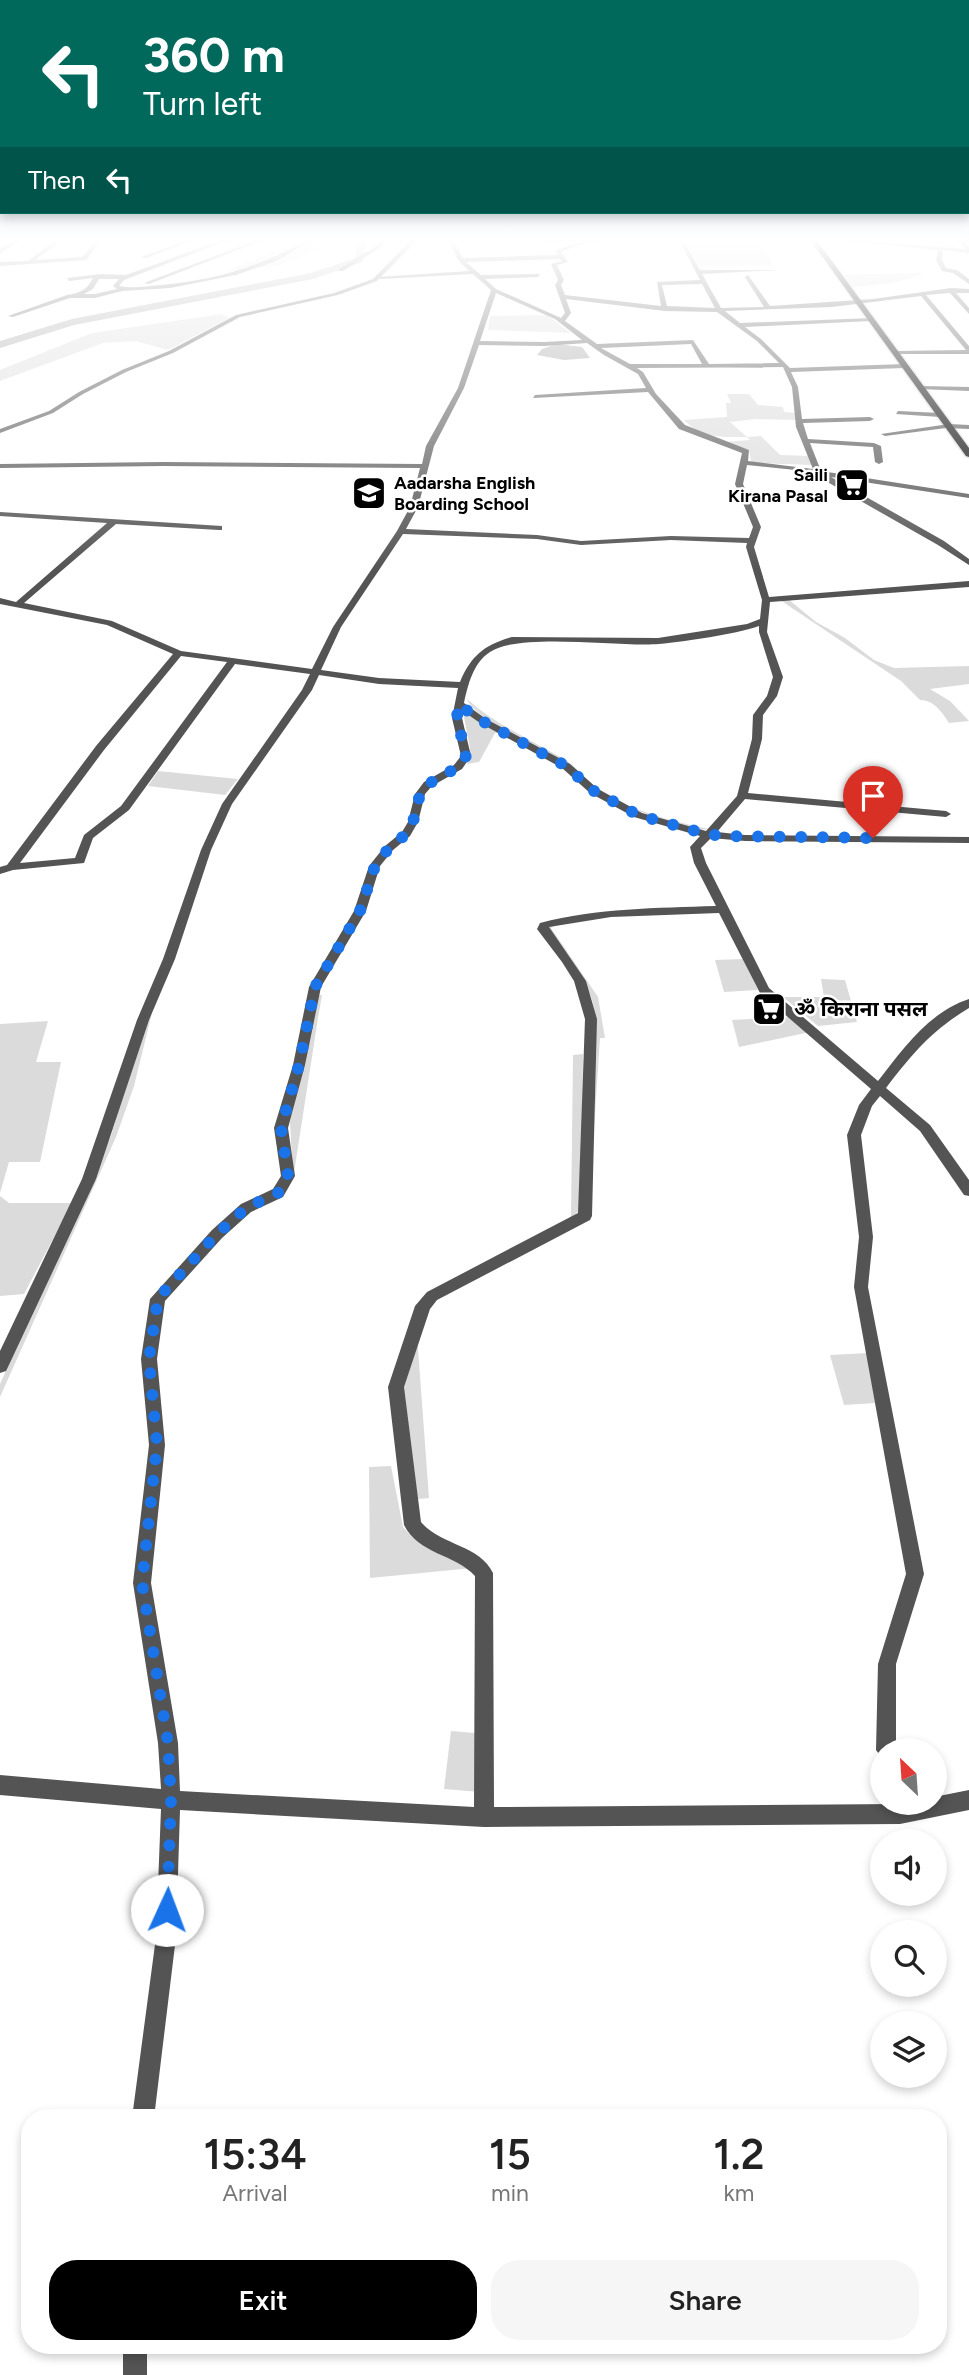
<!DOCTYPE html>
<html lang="en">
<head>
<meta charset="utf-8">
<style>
  :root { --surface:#fff; --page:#f6f6f6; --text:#222; --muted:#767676; --accent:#000 }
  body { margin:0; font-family:Figtree,"Noto Sans Devanagari",sans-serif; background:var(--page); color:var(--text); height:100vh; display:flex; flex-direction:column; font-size:26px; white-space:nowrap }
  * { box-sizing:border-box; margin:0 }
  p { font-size:23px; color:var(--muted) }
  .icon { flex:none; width:38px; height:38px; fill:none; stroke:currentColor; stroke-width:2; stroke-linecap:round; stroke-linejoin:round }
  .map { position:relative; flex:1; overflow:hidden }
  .panel { position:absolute; left:21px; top:2109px; width:926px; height:245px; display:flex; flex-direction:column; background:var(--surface); border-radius:28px; box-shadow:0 4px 10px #0003 }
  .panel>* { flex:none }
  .banner { position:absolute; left:0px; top:0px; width:970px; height:214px; box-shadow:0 4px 10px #0003; background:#00695c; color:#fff; overflow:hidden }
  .needle { width:46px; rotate:335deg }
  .tools { position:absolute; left:870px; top:1738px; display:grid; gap:14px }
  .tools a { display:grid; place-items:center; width:77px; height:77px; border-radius:50%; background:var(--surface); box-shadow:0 4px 10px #0003; font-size:35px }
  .pin { position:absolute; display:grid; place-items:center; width:60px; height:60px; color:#fff; margin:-72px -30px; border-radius:50% 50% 50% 0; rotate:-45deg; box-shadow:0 0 7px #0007 }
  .pin .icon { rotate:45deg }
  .me { position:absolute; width:77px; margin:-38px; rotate:2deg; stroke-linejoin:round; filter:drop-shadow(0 0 5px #0008) }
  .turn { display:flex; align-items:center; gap:24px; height:147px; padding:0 28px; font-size:32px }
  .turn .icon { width:91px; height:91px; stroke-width:2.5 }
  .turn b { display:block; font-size:49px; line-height:60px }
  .then { display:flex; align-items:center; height:66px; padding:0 28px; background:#0003; gap:14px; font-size:26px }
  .eta { display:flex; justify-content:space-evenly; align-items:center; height:119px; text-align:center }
  .eta b { font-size:42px; font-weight:600; line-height:49px }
  .button { display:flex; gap:14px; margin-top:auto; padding:14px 28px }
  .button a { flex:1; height:80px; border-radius:28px; background:var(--accent); color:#fff; font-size:28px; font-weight:600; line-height:80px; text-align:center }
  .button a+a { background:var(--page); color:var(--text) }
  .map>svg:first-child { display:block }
  .green { fill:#dbdbdb }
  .water { fill:#a2a2a2 }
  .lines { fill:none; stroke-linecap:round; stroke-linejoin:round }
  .river { fill:#a2a2a2; fill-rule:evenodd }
  .primary-casing { stroke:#dbdbdb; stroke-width:3 }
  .minor { fill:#545454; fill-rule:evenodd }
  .tertiary { fill:#545454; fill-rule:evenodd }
  .primary { fill:#000; fill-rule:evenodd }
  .route { stroke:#1a73e8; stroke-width:12; stroke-dasharray:0 21.6 }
  .labels { text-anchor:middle; stroke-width:5; stroke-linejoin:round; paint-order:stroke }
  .far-poi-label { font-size:18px; font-weight:bold; fill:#000; stroke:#fff; text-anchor:end }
  .poi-label { font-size:21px; font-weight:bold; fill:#000; stroke:#fff; text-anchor:start }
</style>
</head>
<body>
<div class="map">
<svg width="969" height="2375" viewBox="0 0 969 2375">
  <rect width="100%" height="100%" fill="#fff"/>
  <g class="green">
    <path d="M687,243L764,244L773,265L699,267Z"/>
    <path d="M292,244H312L318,248L280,265L225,272Z"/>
    <path d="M920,273L922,275L893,283L851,287L844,275Z"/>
    <path d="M222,314L229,318L168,350L136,341L103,343L0,381V370L92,333Z"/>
    <path d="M547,315L571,333L488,330L490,316Z"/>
    <path d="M727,394H749L758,405L783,407L784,412L796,413L797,420L755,419L730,422L747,437L761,436L780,455L810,456L812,465L754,463L751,461L749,450L725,442L750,440L747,437C723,437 702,439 684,420L727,417L726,403H731Z"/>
    <path d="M788,599L816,622L845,638L874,660L894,668L969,666V684L930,689L950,701L969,721L949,723C942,712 934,700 920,700L901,681L780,600Z"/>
    <path d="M467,699C496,725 533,741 567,761C579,769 587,782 598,789C630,811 672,821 709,829C701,831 691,827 683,825C624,813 590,781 541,750C523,738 474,718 467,699Z"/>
    <path d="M463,712L504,734L495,733L479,762L467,764L470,748Z"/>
    <path d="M158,771L238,779L225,795L148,786Z"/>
    <path d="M559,923L551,928L598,997L605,1038H600L594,1129C594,1099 601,1019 590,994C579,969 558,951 548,925Z"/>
    <path d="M743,959L758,990L724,992L715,960Z"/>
    <path d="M821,979L845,980L857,1022L818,1026L783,997H824Z"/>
    <path d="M319,995H322L318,1018L293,1179L290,1122Z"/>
    <path d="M152,1013L134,1086L116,1137L0,1397V1384L111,1136L143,1029Z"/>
    <path d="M791,1017L810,1032L739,1047L732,1020Z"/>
    <path d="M48,1021L36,1062H61L40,1162H9L0,1193V1024Z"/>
    <path d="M583,1054L581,1209L571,1218L573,1055Z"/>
    <path d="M0,1196L9,1203H72L24,1294L0,1296Z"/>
    <path d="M417,1335L429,1498L418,1499L401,1387Z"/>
    <path d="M868,1353L875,1403L844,1405L830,1355Z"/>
    <path d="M391,1466L403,1527L413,1538L473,1568L370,1578L369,1467Z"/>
    <path d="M451,1731L475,1733L480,1792L444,1789Z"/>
  </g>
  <path class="water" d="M557,344L582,347L590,358L564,360L537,355L542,349Z"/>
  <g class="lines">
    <path class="river" d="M357,238H367L363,262L313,279L74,325L0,348V341L72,319L311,273L355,258Z"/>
    <g class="primary-casing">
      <path id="primary" d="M809,238H815L969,448V457L966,456Z"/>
    </g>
    <g class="minor">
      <path d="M17,238H23L0,254V249Z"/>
      <path d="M59,238H65L35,260L82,257L98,238H103L86,260L0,266V262L28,261Z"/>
      <path d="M193,238H200L146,258L141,257Z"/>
      <path d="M227,238H234L124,280L119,286C133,289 146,286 161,285C215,280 264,266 310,238H316L276,261L236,275L170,288L122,291L95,298H70L13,317L8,316L67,295C80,293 87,290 93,278L69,281L67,278L100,274L126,275ZM99,279H119L113,286L117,289L95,294H84L93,289Z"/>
      <path d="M262,238H269L149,284L144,283Z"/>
      <path d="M383,238H388L380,248L343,271H339V269L376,246Z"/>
      <path d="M447,238H451L463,258L558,255L556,250L583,241H546L548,238H653L651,240L591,241L561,252L568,262L557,265L564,280L561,285L565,295L661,306L657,282L700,280L678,238H682L700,270H781L702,274L721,308L764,307L745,277L748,275L770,306L873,299L951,288L969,289V293H956L969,308V314L950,293L926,295L969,346V354H893L895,351L966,350L921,296L832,307L725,311L740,323L873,318L871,321L745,327L761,339L790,368L904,364L907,366L904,368L791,372L798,387L802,419L870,417L874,419L870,421L803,423L808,439L874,443L881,446L883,462L879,464L875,462L873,447L810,443L821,471L969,494V498L831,477L944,541L969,559V565L938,545L815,475L805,471L747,465L743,484L761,527L754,547L769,597L969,581V587L770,602L767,632L783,677L777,696L763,715L762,739L748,793L946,811L951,814L946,817L745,799L717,832L745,835L969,837V843L745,841L711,838L701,848L706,863L769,988L878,1081C903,1049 929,1012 969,999V1008C931,1031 913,1053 886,1088L930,1125L969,1180V1196L964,1195L920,1131L880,1096L872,1106L861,1135L873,1237L868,1287L924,1574L896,1664V1750H882V1758L876,1750L878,1664L906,1574L854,1287L859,1237L847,1135L859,1105L871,1089L760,993L719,913L611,917L549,927L586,981L597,1019L592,1216L590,1220L437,1300L430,1309L404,1387L421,1522C440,1545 480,1545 493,1573L494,1807L900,1804L934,1802V1797L969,1790V1810L900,1824L484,1827L180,1810L176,1937L154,2118H132L156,1937L161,1809L0,1795V1775L161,1789L158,1743L133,1583L149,1445L141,1359L150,1299L212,1230L241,1204L273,1189L281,1176L274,1128L293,1065L309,987L354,911L369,866L385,846L402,832L408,822L415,794L424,782L454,765L461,756L452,718L458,688L379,684L319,675L312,690L232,804L211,850L175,959L149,1020L96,1179L8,1367L6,1371L0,1373V1351L82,1179L137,1020L163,959L201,850L222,804L302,690L310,674L235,664L129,810L93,838L84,863L13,870L0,874V867L7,865L96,746L173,654L107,625L0,604V598L16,602L107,523L0,516V512L222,526V530H219L116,524L24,603L112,621L181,651L312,669L333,627L397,531L410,507L420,468L163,466L0,468V464L163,462L422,464L426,446L458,388L491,290L473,274L381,279L378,277L469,271L458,260ZM560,259L562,261L551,264L558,280L555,285L565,313L561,318L496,289L485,279L538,277L540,274L481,275L466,262ZM702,284L715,308L667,306L662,285ZM496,293L555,319L582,340L544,342L480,341ZM566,299L665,311L717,312L757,341L779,363L709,364L693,340L597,344L565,321L571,313ZM587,343L604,355L638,374L646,388L535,395L533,398L648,392L679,429L742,453L735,484L753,527L749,538L671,536L581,541L537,535L406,529L418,507L434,446L464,388L479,345L544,346ZM691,344L702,364H630L601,348ZM783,367L792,387L796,427L813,469L748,461L749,450L685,425L656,394L643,372L637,368ZM403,534L537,539L581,545L671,540L747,543L746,547L762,600L760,619L747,624L658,638L512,637C484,645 471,656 460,682L379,678L321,670L341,627ZM759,626V632L773,677L767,696L753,715L752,739L737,796L706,831L642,813L598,789L570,764L486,719L464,703C468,685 473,663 490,652C520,632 618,647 659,644C688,641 732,635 759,626ZM181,656L227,662L121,806L84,835L75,858L20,863L104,750ZM463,711L480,723L562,768L590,793L634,817L700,836L690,847L694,863L716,906C656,908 598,908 540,923L537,929L562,962L574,981L585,1019L578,1213L427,1292L415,1306L388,1387L404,1525C418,1554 455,1554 475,1576L474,1807L180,1791L178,1743L151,1583L165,1445L157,1359L165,1301L222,1238L251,1212L283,1197L295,1176L288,1128L305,1065L321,987L366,911L380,866L393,850L410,836L418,822L425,794L432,786L462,769L471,756L462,718Z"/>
      <path d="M820,238L967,249L957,242L963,240L962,238H967L969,242L965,243L969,246V253L943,250L942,260L946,268L957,270L969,279V284L953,273L942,271L936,260L938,250Z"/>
      <path d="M921,386L969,387V391L919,389Z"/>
      <path d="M898,411L940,413L943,415L940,417L896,414Z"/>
      <path d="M949,424L969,425V429L946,428L885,436L881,434Z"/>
      <rect x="123" y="2345" width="24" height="30"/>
    </g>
    <path class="tertiary" d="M413,238H419L377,281L338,295L240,317L173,353L126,372L83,394L53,413L0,433V429L49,411L79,392L122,370L169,351L236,315L334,293L373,279Z"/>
    <use href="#primary" class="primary"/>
  </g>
  <linearGradient id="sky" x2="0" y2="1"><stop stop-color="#8cadcc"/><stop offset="0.42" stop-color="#fff"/><stop offset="1" stop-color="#fff" stop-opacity="0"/></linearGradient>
  <rect width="969" height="570" fill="url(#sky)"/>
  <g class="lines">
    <path class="route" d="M167,1910L171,1800L168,1743L142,1583L157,1445L149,1359L158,1298L217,1234L246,1208L278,1193L288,1176L281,1128L299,1065L315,987L360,911L375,866L389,848L406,834L413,822L420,794L428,784L458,767L466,756L457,718L458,704L482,721L566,766L594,791L638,815L706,834L725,836L873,838"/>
  </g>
  <defs>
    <g id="supermarket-square" transform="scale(1.75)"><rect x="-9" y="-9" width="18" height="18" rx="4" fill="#000" stroke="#fff"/><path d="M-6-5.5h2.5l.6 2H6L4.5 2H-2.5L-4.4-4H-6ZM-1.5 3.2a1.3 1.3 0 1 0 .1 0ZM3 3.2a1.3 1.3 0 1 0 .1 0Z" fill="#fff"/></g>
    <g id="school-square" transform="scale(1.75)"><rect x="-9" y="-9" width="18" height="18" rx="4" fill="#000" stroke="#fff"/><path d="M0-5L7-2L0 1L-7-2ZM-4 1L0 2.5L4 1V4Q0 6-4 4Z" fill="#fff"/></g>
  </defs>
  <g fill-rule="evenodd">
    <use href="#supermarket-square" x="852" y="485"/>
    <use href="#school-square" x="369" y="493"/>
    <use href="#supermarket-square" x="769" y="1009"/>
  </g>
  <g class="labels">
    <g class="far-poi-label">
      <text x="828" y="481">Saili<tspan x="828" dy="21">Kirana Pasal</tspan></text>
      <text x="394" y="489" text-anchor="start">Aadarsha English<tspan x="394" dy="21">Boarding School</tspan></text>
    </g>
    <g class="poi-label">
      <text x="794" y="1016">ॐ किराना पसल</text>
    </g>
  </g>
</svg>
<div class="tools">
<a><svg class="needle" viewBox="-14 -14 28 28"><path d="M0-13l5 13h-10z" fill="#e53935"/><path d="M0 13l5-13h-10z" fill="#767676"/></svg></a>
<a><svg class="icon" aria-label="sound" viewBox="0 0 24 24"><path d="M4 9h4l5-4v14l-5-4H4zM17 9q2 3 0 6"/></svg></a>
<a><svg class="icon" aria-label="search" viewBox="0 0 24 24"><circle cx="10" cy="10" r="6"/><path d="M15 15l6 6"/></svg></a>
<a><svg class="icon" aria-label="layers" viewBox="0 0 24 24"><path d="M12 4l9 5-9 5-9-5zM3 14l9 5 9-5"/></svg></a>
</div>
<div class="pin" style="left:873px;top:838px;background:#d93025"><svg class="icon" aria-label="arrive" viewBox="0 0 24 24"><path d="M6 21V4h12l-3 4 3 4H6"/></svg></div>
<svg class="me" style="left:167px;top:1910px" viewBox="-20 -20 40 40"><circle r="19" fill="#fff"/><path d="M0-13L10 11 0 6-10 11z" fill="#1a73e8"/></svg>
<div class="banner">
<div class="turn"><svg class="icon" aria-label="left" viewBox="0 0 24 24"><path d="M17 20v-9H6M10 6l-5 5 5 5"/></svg><div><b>360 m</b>Turn left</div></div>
<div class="then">Then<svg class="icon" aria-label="left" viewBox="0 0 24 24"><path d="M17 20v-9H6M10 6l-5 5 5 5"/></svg></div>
</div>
<section class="panel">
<div class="eta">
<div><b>15:34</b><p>Arrival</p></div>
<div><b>15</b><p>min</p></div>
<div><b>1.2</b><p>km</p></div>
</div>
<div class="button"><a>Exit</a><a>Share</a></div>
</section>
</div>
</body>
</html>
